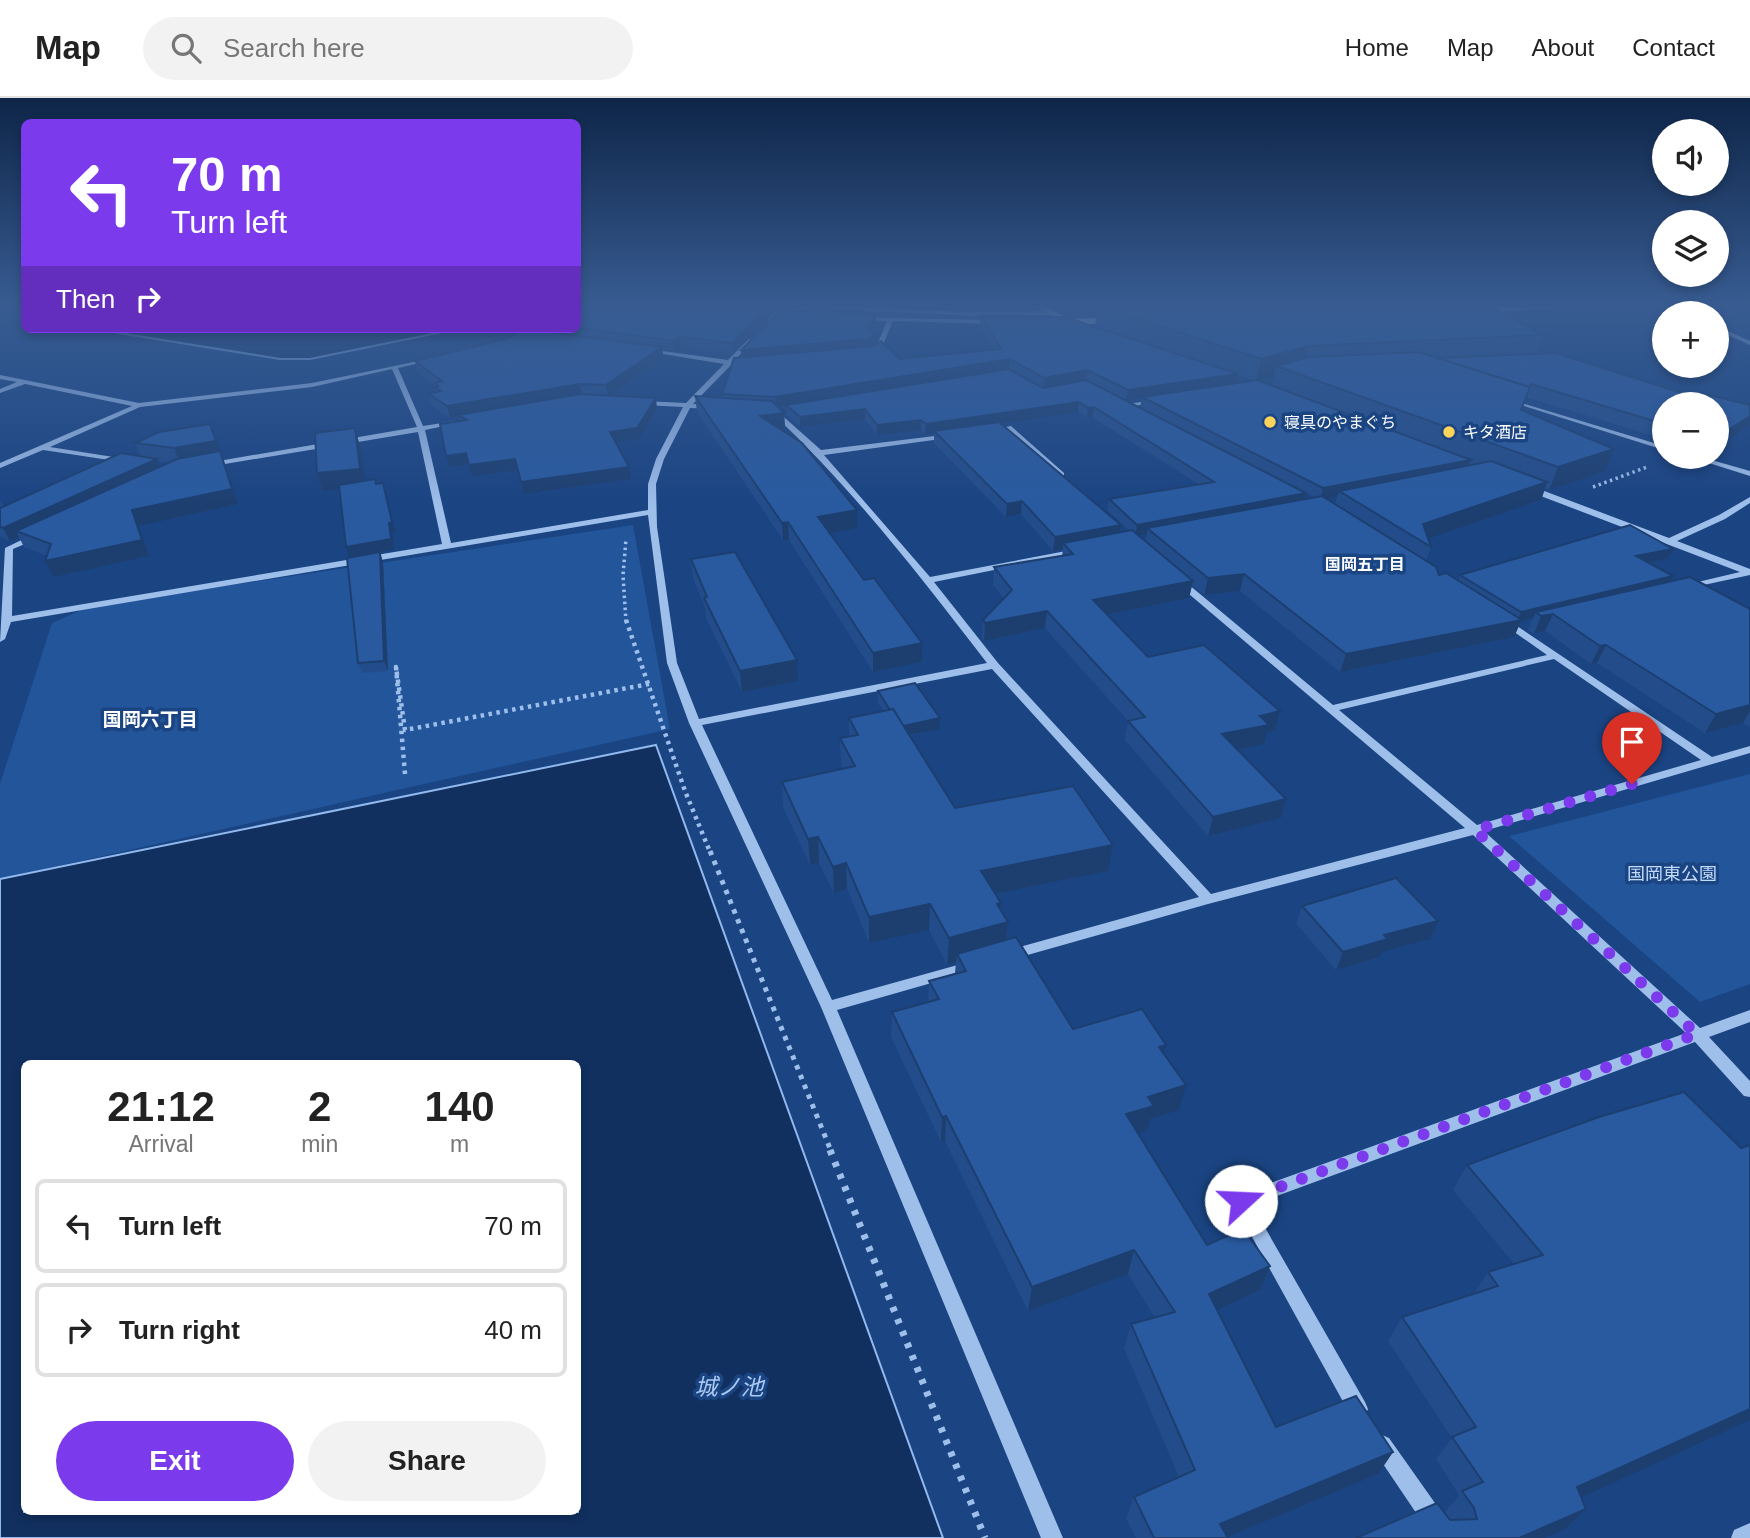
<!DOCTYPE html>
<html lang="en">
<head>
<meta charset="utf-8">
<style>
  :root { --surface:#fff; --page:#f2f2f2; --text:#222; --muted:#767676; --line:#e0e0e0; --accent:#7c3aed }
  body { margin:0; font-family:Arial,"Noto Sans JP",sans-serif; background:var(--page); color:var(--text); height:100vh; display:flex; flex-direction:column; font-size:26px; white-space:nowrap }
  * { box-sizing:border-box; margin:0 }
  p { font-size:23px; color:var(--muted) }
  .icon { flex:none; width:38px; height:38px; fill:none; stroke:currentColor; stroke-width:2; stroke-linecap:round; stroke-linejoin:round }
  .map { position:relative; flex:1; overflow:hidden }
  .sheet { position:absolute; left:21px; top:962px; width:560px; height:455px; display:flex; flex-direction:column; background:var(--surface); border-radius:10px; box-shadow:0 4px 10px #0003 }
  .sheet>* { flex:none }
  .top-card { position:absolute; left:21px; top:21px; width:560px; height:214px; border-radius:10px; box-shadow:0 4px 10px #0003; background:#7c3aed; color:#fff; overflow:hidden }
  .tools { position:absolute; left:1652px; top:21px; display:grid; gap:14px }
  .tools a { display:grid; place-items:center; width:77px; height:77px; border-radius:50%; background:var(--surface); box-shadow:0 4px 10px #0003; font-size:35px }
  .pin { position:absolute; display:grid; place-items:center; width:60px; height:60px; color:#fff; margin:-72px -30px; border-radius:50% 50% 50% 0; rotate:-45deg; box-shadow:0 0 7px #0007 }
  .pin .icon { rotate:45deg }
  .me { position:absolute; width:77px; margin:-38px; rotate:70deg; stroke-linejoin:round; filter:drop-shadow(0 0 5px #0008) }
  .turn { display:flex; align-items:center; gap:24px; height:147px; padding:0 35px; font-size:32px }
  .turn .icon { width:91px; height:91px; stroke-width:2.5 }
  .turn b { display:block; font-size:49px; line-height:60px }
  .then { display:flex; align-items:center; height:66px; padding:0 35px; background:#0003; gap:14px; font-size:26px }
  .eta { display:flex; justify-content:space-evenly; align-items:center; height:119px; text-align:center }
  .eta b { font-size:42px; font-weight:700; line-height:49px }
  .primary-button { display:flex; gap:14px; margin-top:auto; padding:14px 35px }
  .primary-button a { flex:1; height:80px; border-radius:42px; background:var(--accent); color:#fff; font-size:28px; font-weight:700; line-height:80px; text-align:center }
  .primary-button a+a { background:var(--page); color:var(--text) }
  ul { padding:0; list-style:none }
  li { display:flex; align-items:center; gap:21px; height:94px; margin:0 14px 10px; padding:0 21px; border:4px solid var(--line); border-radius:10px }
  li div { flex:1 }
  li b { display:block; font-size:26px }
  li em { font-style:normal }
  header { display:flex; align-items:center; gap:42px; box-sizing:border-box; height:98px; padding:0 35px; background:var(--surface); border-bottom:2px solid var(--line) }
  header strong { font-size:33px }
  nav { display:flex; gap:38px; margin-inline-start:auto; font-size:24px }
  .search { width:490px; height:63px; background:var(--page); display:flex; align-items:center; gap:18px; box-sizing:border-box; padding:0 24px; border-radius:38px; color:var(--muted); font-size:26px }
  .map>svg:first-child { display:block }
  .green { fill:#23559b }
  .water { fill:#113060; stroke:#92b9ed; stroke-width:2; fill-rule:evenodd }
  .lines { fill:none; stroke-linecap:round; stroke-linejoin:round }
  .path-far3 { stroke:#9fbfeb; stroke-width:3.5; stroke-dasharray:2.5 3.5; stroke-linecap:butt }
  .path-far2 { stroke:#9fbfeb; stroke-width:4.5; stroke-dasharray:3.5 4.5; stroke-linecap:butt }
  .path-far1 { stroke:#9fbfeb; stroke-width:5; stroke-dasharray:4.5 6; stroke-linecap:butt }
  .path { stroke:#9fbfeb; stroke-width:7; stroke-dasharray:5 8; stroke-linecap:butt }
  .minor { fill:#9fbfeb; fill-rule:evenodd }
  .major { fill:#e3edff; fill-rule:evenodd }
  .wall { fill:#234d8a; fill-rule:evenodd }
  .shaded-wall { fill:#1d3f70 }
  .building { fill:#295aa0; stroke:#1d3f70; stroke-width:2 }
  .route { stroke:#7c3aed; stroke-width:12; stroke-dasharray:0 21.6 }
  .poi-dot { fill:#fcd35b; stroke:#1a4482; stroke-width:2.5 }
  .labels { text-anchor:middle; stroke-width:7; stroke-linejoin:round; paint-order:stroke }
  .far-poi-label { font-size:16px; fill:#fff; stroke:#1a4482; text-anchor:start }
  .far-neighbourhood-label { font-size:16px; font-weight:bold; fill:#fff; stroke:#1a4482 }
  .park-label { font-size:18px; fill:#c3daf8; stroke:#1a4482 }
  .neighbourhood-label { font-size:19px; font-weight:bold; fill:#fff; stroke:#1a4482 }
  .near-water-label { font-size:23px; font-style:italic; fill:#aac9f2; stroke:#1a4482 }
</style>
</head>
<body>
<header>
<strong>Map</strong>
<div class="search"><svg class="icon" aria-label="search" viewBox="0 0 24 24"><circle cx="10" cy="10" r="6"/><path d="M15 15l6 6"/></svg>Search here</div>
<nav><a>Home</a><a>Map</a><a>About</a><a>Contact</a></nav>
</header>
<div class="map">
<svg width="1750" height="1440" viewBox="0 0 1750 1440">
  <rect width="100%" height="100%" fill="#1a4482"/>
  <g class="green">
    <path d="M633,427L670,631L0,781V686L52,525L91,508Z"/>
    <path d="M1750,676V886L1700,904L1509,738Z"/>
  </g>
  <g class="water">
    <path d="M94,231H457L310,261H280Z"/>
    <path d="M656,647L943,1440H0V781ZM24,966H578V1414H24Z"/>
  </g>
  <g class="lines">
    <g class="path-far3">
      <path d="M1593,389L1647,369"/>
      <path d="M626,524L623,477L626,441"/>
    </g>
    <g class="path-far2">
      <path d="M626,522L685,693L710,754"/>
      <path d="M405,676L396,569L405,632L649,586"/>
    </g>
    <path class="path-far1" d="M710,753L831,1053"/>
    <path class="path" d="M830,1052L985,1440"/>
    <g class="minor">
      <path d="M808,207L972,214L1051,213L1054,215L1051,217L972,218L813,210L780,217L773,223L768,222L776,215Z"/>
      <path d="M1662,207H1670L1685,215H1678Z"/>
      <path d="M858,219L996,222L999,224L996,226L893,223L882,249L870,256L867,254L877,247L887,223L860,222Z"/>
      <path d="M1717,228L1750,243V247L1717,232Z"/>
      <path d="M749,241L754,242L734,263L737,265L736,266L731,267L693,306L712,307H715V311L690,310L664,361L656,386L657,429L677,565L699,621L987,565C920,478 853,391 773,316L772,314L776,312L821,352L951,336V340H948L824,357L930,479L1082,450V454L1079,455L934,484L998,565L1211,796L1465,730L1176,485V481H1182L1333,607L1547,557L1500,524L1505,521L1508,522L1712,659L1750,648V655L1484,733L1700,930L1750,912V924L1709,939L1750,983V999L1744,998L1695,944L1252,1107L1365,1304L1368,1311L1365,1318L1358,1321L1351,1318L1235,1108L1232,1103L1235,1098L1686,935L1473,737L1208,806L1010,862L1005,861L1003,857L1005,853L1199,799L992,571L702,627L832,902L972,863L977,864L979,868L977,872L837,912L1063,1440H1041L821,909L689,625L667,565L648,417L11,524L5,541L0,544L5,450L36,435L40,438L39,440L13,451L12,518L442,446L418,334L207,369L203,367L207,365L417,329L392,271L312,289L140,309L50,349L126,361L130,363L129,365L43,352L0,370V365L132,308L25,286L0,295V291L17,284L0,281V277L139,305L312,285L433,260V262L398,270L423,328L455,323L459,325L425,332L451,445L648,412V386L656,361L683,309L643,307L639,305L643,303L686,305L724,266L645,253L648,251L728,262ZM1554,561L1701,662L1477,727L1339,612Z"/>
      <path d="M1505,300L1664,348V352L1505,302Z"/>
      <path d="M1158,301L1160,302V304L1127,309L1123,307Z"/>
      <path d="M1011,328L1064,375V379H1058L1009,332L994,334L990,332Z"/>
      <path d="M1690,359H1701L1750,373V378Z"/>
      <path d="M1525,388H1531L1669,440L1719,417L1750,399V405L1725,421L1677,443L1750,471V477L1685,491V487L1740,474L1525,392Z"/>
      <path d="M1382,1337L1389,1340L1454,1432L1457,1440H1433L1375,1354L1372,1347L1375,1340Z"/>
      <path d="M1750,1425V1440H1731L1734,1432Z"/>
    </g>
    <g class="major">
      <path d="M1032,207H1043L1069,221L1117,219L1121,222L1117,225L1067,227Z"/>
      <path d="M1530,207H1610L1473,215L1469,212L1473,209Z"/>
    </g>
  </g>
  <g class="wall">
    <path d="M591,207H795L778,211L768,210L769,218L733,255L681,248L674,253L662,251L663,260L609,298L657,311L639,341L616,345L629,369L631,381L523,396L517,372L472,378L469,366L449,369L446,358L460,323L459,318L450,320L432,308L429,296L436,294L434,289L436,288L417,274L415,263L542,234L541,231H578V214Z"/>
    <path d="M968,207H1033V211H971Z"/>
    <path d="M1049,207H1488L1543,237L1536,256L1555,255L1698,300L1705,296L1750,307V327L1717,349V306H1664V341L1526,299L1521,312L1614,351L1605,373L1549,392L1545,391L1541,402L1428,440L1431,449L1426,463L1436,469L1439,477L1446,475L1458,483L1460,477L1630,427L1673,451L1668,461L1649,465L1673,478L1670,483L1690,479L1750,511V629L1743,625L1705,635L1597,565L1591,566L1545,533L1534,536L1528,532L1533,520L1521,523L1514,539L1340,574L1240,493L1204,497L1192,487L1189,500L1107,517L1148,559L1204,547L1280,613L1275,632L1267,634L1264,646L1237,651L1286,701L1281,720L1208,738L1125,642L1128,623L1045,530L984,543L982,540L983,522L1004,501L993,487L994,469L1062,458L1063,451L1053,453L1021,416L1006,419L934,345V335L925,336L921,332L877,337L865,321L800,329L787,317L786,308L778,309L784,315L785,331H780L802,345L857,412V430L830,435L864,482L874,480L922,545V564L873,574L789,442H783L697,314L695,298L722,300V296L734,260L741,259V252L780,213L876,217V225L871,233L875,237V245L870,248H873L881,243L899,261L995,251L980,227L981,218L1065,219L1120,237L1095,229L1096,217L1070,218ZM1238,277L1254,283L1236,285ZM1274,278L1271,288L1258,283ZM1108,294L1126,302L1142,300L1140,309L1282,382ZM1078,314L1087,320L1092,319L1198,386L1109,401L1107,412L1129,433L1120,434L1121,427L1001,325ZM1306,395L1315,399L1304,401ZM1337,399L1335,406L1326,401ZM1147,436L1145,443L1138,437H1140Z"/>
    <path d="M159,334L238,406L139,428L149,458L54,479L47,458L24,449L19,439L10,443L0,439V403L4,408L141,358L135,345ZM158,363L168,364L160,368Z"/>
    <path d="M691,461L798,583L742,594L706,520L705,509L693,480Z"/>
    <path d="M383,464L388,573L362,575L358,565Z"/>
    <path d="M878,593L940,620L939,631L909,638L955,710L1113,747L1108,773L995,796L1001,805L1000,811L1008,824L1006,842L1073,931L1163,955L1179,1012L1150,1021L1147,1033L1138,1036L1207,1147L1260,1192L1217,1212L1276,1329L1393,1354L1378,1376L1227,1439L1228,1440H1136L1126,1420L1134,1399L1179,1379L1124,1250L1131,1226L1155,1220L1128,1176L1028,1213L945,1043L941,1044L891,939L892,914L928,904L929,883L955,875L956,864L947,867L929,832L869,845L847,791L834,795L819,765L810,767L783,709L782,684L843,671L841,666L840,640L849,639V620L884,613L878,604Z"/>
    <path d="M1302,808L1430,841L1382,854L1380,859L1336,872L1296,826Z"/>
    <path d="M1599,1019L1581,1399L1586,1411L1565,1431L1545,1440H1356L1450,1422L1445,1414L1459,1397L1436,1361L1452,1340L1388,1243L1402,1219L1473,1197L1488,1174L1514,1166L1453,1092L1467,1067Z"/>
  </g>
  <g class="shaded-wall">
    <path d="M778,207H795L778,211Z"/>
    <path d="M768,209L769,218L733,255L732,245Z"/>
    <path d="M876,217V225L867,238V230Z"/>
    <path d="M875,237V245L868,249L741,260V252Z"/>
    <path d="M680,239L681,248L674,253L673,243Z"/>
    <path d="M1309,248L1304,269L1276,268L1274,278L1256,283L1261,261Z"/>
    <path d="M662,249L663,260L608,299L606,287Z"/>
    <path d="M1010,261V271L776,309L775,299Z"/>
    <path d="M1087,272L1086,282L1043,290L1044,280Z"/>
    <path d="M1238,276L1236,286L1142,299V300L1126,302L1128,292Z"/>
    <path d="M580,286L582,297L458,317L459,318L450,320L447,308Z"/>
    <path d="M656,300L657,311L639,341L612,345L610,334Z"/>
    <path d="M1079,304L1078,314L936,335L934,333V335L925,336L926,326Z"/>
    <path d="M1094,309L1092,319L1087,320L1088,310Z"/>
    <path d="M865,311V321L800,329V319Z"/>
    <path d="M784,315L785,331L761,334L760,318Z"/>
    <path d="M1750,318V327L1717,349V339Z"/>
    <path d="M921,322V332L877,337V327Z"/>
    <path d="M355,330L360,348L366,389L323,393L317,375Z"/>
    <path d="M216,341L238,406L139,428L149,458L54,479L45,463L180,366L174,350Z"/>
    <path d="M1614,351L1605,373L1549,392L1558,369Z"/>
    <path d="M466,355L469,366L449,369L446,358Z"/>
    <path d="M157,361L162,373L16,433L19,439L10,443L3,430Z"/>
    <path d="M515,361L517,372L472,378L469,367Z"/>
    <path d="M1471,362L1467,373L1339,393L1337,399L1320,402L1323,390Z"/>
    <path d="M629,369L631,381L523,396L521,384Z"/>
    <path d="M1547,384L1541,402L1421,443L1423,426Z"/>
    <path d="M383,385L395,434L392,435L394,451L349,459L346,449Z"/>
    <path d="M1306,395L1303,406L1147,430V436L1135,438L1137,427Z"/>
    <path d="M1022,403L1021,416L1006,419L1007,406Z"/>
    <path d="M857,412V430L819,437L818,419Z"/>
    <path d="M788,424L789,442H783L782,425Z"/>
    <path d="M1121,427L1119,440L1063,445V451L1053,453L1055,439Z"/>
    <path d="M1673,451L1668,461L1632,468L1636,458Z"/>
    <path d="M380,454L383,464L388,573L384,563Z"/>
    <path d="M1244,476L1240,493L1204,497L1208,480Z"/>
    <path d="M1673,478L1668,488L1553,516L1545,533L1534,536L1541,518L1536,514L1533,520L1521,523L1514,539L1340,574L1346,556L1517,523L1521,514Z"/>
    <path d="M1193,483L1189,500L1091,520L1093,502Z"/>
    <path d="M1047,513L1045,530L984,543L985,525Z"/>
    <path d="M922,545V564L873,574V555Z"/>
    <path d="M1606,547L1597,565L1591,566L1600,548Z"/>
    <path d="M797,562L798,583L742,594L740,573Z"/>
    <path d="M1750,607V613L1743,625L1705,635L1716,616Z"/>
    <path d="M1280,613L1275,632L1267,634L1264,646L1217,655L1222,636L1260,618Z"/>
    <path d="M940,620L939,631L900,639L901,628Z"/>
    <path d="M1286,701L1281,720L1208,738L1213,719Z"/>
    <path d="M818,739L819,765L810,767L808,741Z"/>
    <path d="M1113,747L1108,773L979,799L981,773Z"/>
    <path d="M846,765L847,791L834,795L833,769Z"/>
    <path d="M1001,805L999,827L1008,824L1005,851L957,856L956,864L947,867L949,840L997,806Z"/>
    <path d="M930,806L929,832L869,845V819Z"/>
    <path d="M1438,823L1430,841L1382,854L1380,859L1336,872L1343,854L1384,837Z"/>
    <path d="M1166,947L1159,972V949Z"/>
    <path d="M1186,987L1179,1012L1150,1021L1147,1033L1120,1041L1126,1016L1148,999Z"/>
    <path d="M946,1018L945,1043L941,1044L942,1019Z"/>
    <path d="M1134,1152L1128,1176L1028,1213L1032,1189Z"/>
    <path d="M1270,1168L1260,1192L1200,1220L1209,1196Z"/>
    <path d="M1750,1311V1322L1556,1411L1577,1389Z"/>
    <path d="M1393,1354L1378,1376L1225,1440L1220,1426Z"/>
    <path d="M1586,1411L1565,1431L1545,1440H1519Z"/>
  </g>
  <g class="building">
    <path d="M591,207H761L768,209L732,245L680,239L673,243L578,230V214Z"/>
    <path d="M1120,207H1488L1543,237L1309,248L1261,261L1097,208Z"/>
    <path d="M780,213L876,217L867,230L875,237L868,241L741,252Z"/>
    <path d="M981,218L1065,219L1238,276L1128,292L1087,272L1044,280L1010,261L775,299L722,296L734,260L873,248L881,243L899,261L1001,251Z"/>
    <path d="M525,231L662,249L606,287L580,286L447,308L429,296L441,293L434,289L439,288L435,285L442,283L415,263L506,241Z"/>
    <path d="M1418,254L1530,289L1521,312L1614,351L1558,369L1276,268L1309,259Z"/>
    <path d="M1555,255L1698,300L1705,296L1750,307V318L1717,339V306H1664V326L1531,286L1530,289L1438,260Z"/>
    <path d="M1009,271L1043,290L1086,282L1306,395L1137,427L1109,401L1214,384L1094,309L1088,310L1079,304L926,326L921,322L877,327L865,311L800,319L786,307Z"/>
    <path d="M1257,282L1471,362L1323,390L1142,299Z"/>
    <path d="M580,296L656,300L637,330L610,334L629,369L521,384L515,361L469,367L466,355L446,358L440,326L467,322L458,317Z"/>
    <path d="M695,298L772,303L784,315L760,318L802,345L857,412L818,419L864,482L874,480L922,545L873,555L788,424L782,425Z"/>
    <path d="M999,324L1121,427L1055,439L1022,403L1007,406L934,333Z"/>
    <path d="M210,326L216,343L174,350L135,345L159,334Z"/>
    <path d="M355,330L360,371L317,375L315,335Z"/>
    <path d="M220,353L232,391L132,412L142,442L45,463L51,446L16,433L177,361Z"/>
    <path d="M121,355L157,361L3,430L0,429V410Z"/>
    <path d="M1491,363L1547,384L1423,426L1431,449L1339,393Z"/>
    <path d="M375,381L376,386L383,385L392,424L389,425L391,441L346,449L339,387Z"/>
    <path d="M1322,398L1436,469L1439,477L1446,475L1522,522L1346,556L1244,476L1208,480L1147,430Z"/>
    <path d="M1630,427L1673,451L1636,458L1673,478L1521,514L1460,477Z"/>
    <path d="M1132,432L1193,483L1093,502L1148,559L1204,547L1280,613L1260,618L1269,627L1222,636L1286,701L1213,719L1128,623L1145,619L1047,513L985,525L983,522L1012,492L994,469L1073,456L1063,445Z"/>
    <path d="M380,454L384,563L358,565L347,460Z"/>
    <path d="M735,454L797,562L740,573L704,500L707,499L691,461Z"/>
    <path d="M1690,479L1750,511V607L1716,616L1606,547L1600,548L1553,516L1541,518L1536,514Z"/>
    <path d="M915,585L940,620L903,628L893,611L890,612L878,593Z"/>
    <path d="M893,611L955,710L1073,688L1113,747L981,773L1001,805L997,806L1008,824L949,840L930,806L869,819L846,765L833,769L818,739L808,741L782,684L855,668L840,640L858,637L849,620Z"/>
    <path d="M1396,780L1438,823L1384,837L1388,841L1343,854L1302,808Z"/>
    <path d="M1016,839L1073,931L1142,911L1166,947L1159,949L1186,987L1148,999L1154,1008L1126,1016L1207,1147L1243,1131L1270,1168L1209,1196L1276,1329L1356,1298L1393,1354L1220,1426L1228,1440H1154L1134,1399L1195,1372L1131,1226L1175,1214L1134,1152L1032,1189L946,1018L942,1019L892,914L939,901L929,883L966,873L957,856Z"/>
    <path d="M1684,994L1741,1050L1750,1047V1311L1577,1389L1586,1411L1519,1440H1356L1437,1405L1450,1422L1477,1421L1474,1410L1462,1393L1483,1384L1452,1339L1476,1329L1402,1219L1498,1188L1488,1174L1543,1157L1467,1067L1599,1019Z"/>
  </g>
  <linearGradient id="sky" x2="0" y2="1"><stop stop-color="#0e2548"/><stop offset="0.51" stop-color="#385c92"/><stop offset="1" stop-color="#385c92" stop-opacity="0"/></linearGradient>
  <rect width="1750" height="409" fill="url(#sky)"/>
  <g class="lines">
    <path class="route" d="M1241,1103L1697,936L1475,732L1632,686"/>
  </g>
  <g class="poi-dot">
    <circle cx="1270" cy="324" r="7"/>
    <circle cx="1449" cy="334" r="7"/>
  </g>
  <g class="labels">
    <g class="far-poi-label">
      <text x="1284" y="330">寝具のやまぐち</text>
      <text x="1463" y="340">キタ酒店</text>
    </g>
    <g class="far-neighbourhood-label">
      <text x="1365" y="472">国岡五丁目</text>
    </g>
    <g class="park-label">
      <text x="1672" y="782">国岡東公園</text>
    </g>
    <g class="neighbourhood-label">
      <text x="150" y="628">国岡六丁目</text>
    </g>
    <g class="near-water-label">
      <text x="729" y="1297">城ノ池</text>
    </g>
  </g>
</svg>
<div class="tools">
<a><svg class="icon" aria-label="sound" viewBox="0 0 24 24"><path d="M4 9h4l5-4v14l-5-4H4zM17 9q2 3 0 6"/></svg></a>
<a><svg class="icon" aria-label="layers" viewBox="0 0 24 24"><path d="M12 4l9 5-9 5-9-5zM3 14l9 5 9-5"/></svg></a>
<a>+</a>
<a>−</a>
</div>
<div class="pin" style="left:1632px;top:686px;background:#d93025"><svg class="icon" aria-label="arrive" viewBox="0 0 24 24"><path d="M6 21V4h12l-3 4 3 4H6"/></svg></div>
<svg class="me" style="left:1241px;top:1103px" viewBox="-20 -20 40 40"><circle r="19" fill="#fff"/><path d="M0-13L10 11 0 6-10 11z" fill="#7c3aed"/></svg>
<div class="top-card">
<div class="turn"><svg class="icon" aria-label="left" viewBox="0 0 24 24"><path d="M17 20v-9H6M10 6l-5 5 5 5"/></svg><div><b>70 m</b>Turn left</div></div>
<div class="then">Then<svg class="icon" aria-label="right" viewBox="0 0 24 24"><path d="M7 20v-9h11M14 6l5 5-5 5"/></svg></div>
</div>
<section class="sheet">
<div class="eta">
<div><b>21:12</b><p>Arrival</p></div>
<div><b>2</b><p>min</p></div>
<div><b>140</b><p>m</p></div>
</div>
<ul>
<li><svg class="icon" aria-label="left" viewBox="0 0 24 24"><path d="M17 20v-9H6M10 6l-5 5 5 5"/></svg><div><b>Turn left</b></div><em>70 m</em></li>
<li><svg class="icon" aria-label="right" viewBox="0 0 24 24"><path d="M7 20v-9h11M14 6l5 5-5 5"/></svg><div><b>Turn right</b></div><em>40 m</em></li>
</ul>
<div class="primary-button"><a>Exit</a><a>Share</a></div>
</section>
</div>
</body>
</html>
